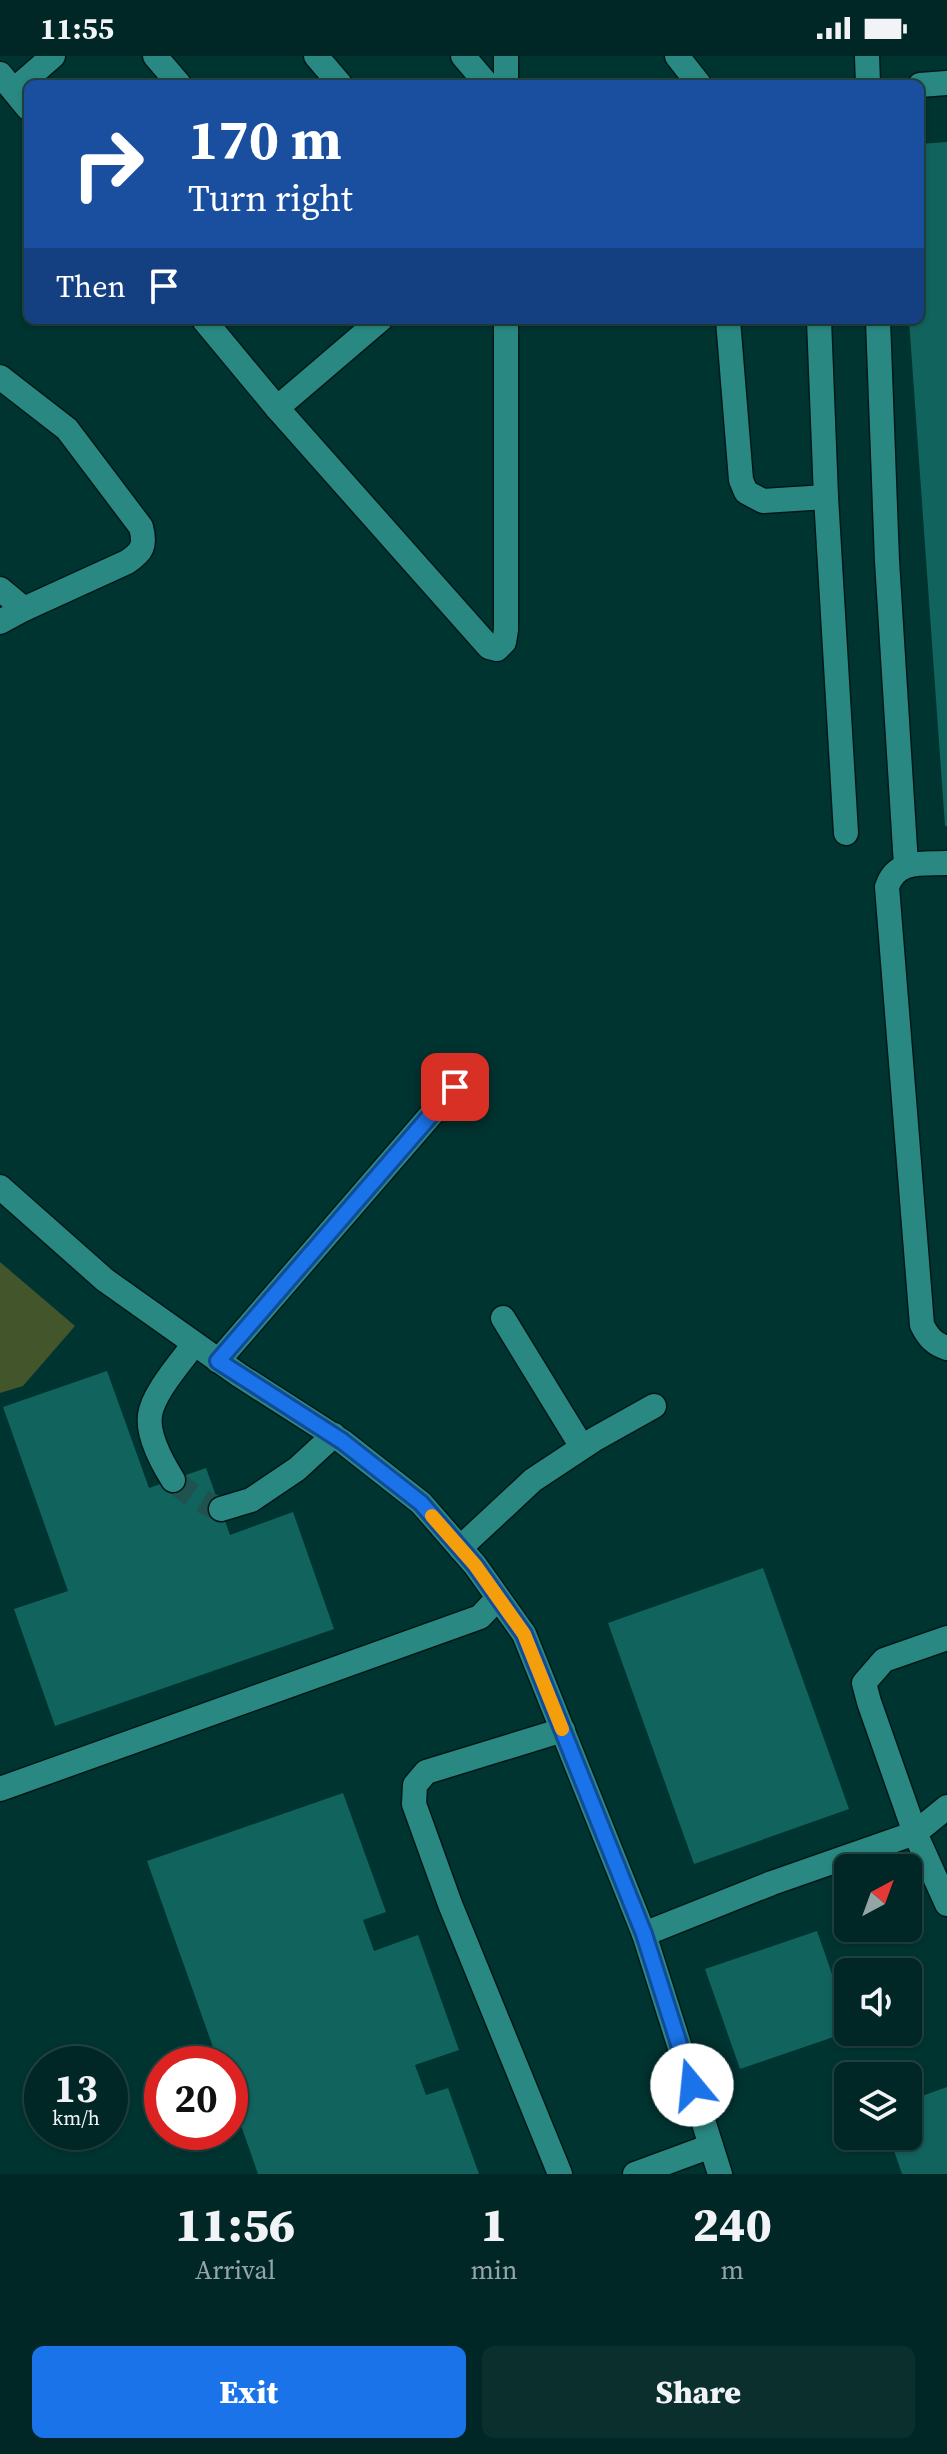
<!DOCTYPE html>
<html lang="en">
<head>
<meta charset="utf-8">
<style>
  :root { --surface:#002725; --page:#0a2f2d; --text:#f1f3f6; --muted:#95a5a7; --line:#224442; --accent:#1a73e8 }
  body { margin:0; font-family:"Source Serif 4",serif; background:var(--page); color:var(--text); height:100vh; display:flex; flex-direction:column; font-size:30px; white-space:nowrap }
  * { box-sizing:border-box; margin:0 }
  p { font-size:26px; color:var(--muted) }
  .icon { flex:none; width:44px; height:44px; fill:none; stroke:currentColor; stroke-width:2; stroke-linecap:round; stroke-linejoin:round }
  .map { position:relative; height:2118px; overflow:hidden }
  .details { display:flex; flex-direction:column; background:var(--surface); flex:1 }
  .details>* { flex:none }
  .hud { position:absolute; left:24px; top:24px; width:900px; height:244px; border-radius:12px; box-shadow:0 2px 6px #0004,0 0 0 2px var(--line); background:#1a4fa0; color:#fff; overflow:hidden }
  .needle { width:52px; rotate:41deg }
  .controls { position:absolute; left:834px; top:1798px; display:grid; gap:16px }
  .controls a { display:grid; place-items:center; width:88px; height:88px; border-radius:12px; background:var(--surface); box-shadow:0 2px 6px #0004,0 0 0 2px var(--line); font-size:40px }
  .speed { position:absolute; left:24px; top:1990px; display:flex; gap:16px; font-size:40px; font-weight:700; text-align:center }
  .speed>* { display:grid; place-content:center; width:104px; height:104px; border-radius:50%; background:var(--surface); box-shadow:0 2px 6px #0004,0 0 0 2px var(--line); line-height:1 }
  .speed small { font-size:20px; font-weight:400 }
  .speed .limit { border:12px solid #d22; background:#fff; color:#111 }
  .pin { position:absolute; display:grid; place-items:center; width:68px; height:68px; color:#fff; margin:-34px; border-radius:16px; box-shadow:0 4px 12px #0006 }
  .me { position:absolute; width:88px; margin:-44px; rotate:343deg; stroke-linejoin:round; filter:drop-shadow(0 0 6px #0008) }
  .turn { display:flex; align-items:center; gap:28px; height:168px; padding:0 32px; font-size:36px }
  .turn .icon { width:104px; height:104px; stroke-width:2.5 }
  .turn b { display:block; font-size:56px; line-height:68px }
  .then { display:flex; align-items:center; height:76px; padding:0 32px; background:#0003; gap:16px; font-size:30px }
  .eta { display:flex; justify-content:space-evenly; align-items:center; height:136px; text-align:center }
  .eta b { font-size:48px; font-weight:800; line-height:56px }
  .button { display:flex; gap:16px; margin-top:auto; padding:16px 32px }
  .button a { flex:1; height:92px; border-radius:12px; background:var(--accent); color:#fff; font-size:32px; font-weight:800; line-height:92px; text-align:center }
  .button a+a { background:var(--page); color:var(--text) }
  .status { display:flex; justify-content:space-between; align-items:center; height:56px; padding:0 40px; background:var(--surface); direction:ltr }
  .status svg { height:22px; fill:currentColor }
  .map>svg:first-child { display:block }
  .green { fill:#43552b }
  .building { fill:#11635e }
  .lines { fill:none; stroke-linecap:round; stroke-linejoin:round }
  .minor-tunnel { stroke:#20524f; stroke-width:24; stroke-dasharray:24 12; stroke-linecap:butt }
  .minor-casing { stroke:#001917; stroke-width:27 }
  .minor { stroke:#298882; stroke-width:24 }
  .route-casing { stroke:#114b97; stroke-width:20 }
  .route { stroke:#1a73e8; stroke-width:14 }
  .slow { stroke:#f59e0b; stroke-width:14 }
</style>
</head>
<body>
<div class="status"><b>11:55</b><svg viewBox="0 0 49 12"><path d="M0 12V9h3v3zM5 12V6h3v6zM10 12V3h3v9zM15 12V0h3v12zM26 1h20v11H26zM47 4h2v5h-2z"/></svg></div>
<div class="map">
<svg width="947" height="2118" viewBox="0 0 947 2118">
  <rect width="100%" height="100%" fill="#003431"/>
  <path class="green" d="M0,1206L75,1270L23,1330L0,1337Z"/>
  <g class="building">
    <path d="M947,86V770H945L909,264H920V88Z"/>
    <path d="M107,1315L149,1432L206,1412L230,1479L293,1456L334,1573L55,1670L14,1553L68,1535L3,1351Z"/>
    <path d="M763,1512L849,1753L694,1808L608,1567Z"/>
    <path d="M343,1737L386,1856L363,1864L374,1895L418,1879L459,1994L415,2009L426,2039L448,2032L479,2118H258L230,2038V2008H219L147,1805Z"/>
    <path d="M817,1875L848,1964V1976L740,2013L705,1913Z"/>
    <path d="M947,2031V2118H902L889,2080H908V2045Z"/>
  </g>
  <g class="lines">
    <path class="minor-tunnel" d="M173,1424C188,1437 202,1447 221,1453"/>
    <g class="minor-casing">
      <g id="minor">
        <path d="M155,0L179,28"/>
        <path d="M316,0L340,28"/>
        <path d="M463,0L487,28"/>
        <path d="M506,0V28"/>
        <path d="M677,0L699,28"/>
        <path d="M867,0L868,28"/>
        <path d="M0,18L28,52"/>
        <path d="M920,29L947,27"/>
        <path d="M14,34L53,0"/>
        <path d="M204,264L277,352L489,591L497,593L504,586L506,574V264"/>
        <path d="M728,264L741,424L746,436L763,445L826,441"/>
        <path d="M819,264L826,441L846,777"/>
        <path d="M878,264L887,505L906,809"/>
        <path d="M0,321L67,373L141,471C146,490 142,496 127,506L24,553L0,566"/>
        <path d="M277,352L380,264"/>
        <path d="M0,533L24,553"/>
        <path d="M947,807C922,808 896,803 887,831L922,1269C928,1281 934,1288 947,1292"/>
        <path d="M0,1131L105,1224L239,1319L342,1385L421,1447L475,1509L524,1578L644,1878L720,2118"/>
        <path d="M503,1262L582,1391"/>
        <path d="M218,1305L455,1031"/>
        <path d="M173,1424C163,1408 147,1379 150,1359C153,1337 181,1306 194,1288"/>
        <path d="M221,1453L251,1444L297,1413L334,1379"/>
        <path d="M460,1492L533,1424L595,1383L654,1350"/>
        <path d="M947,1582L884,1604L864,1627L869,1646L915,1777L947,1848"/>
        <path d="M0,1733L480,1561L498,1542"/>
        <path d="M644,1878L772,1827L915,1777L947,1751"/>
        <path d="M560,2118L450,1848L414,1748L415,1729L426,1716L563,1674"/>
        <path d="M635,2118L711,2090"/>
      </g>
    </g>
    <use href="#minor" class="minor"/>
  </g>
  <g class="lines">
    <g class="route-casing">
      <path id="route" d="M455,1031L218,1305L342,1385L421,1447L475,1509L524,1578L644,1878L692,2029"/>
    </g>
    <use href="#route" class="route"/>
    <path class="slow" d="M432,1460L475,1509L524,1578L562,1673"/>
  </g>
</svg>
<div class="controls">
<a><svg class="needle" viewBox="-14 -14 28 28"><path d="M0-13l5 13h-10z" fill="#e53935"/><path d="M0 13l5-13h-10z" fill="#95a5a7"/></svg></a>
<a><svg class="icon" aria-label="sound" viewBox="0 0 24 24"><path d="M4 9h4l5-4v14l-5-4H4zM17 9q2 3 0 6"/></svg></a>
<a><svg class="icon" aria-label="layers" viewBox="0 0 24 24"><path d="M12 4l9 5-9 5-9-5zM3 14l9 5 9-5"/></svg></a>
</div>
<div class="speed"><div>13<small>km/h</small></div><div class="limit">20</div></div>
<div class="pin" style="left:455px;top:1031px;background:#d93025"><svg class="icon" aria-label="arrive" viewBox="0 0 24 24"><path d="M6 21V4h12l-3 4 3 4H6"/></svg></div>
<svg class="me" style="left:692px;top:2029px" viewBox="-20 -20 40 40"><circle r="19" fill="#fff"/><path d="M0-13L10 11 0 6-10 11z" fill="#1a73e8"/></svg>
<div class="hud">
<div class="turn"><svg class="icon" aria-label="right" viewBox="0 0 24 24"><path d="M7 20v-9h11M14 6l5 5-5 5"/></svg><div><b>170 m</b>Turn right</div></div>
<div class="then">Then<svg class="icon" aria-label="arrive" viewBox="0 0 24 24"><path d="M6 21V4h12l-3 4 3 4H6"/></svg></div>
</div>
</div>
<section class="details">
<div class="eta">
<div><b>11:56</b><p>Arrival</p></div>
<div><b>1</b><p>min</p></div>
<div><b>240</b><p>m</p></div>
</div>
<div class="button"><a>Exit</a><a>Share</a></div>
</section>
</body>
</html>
